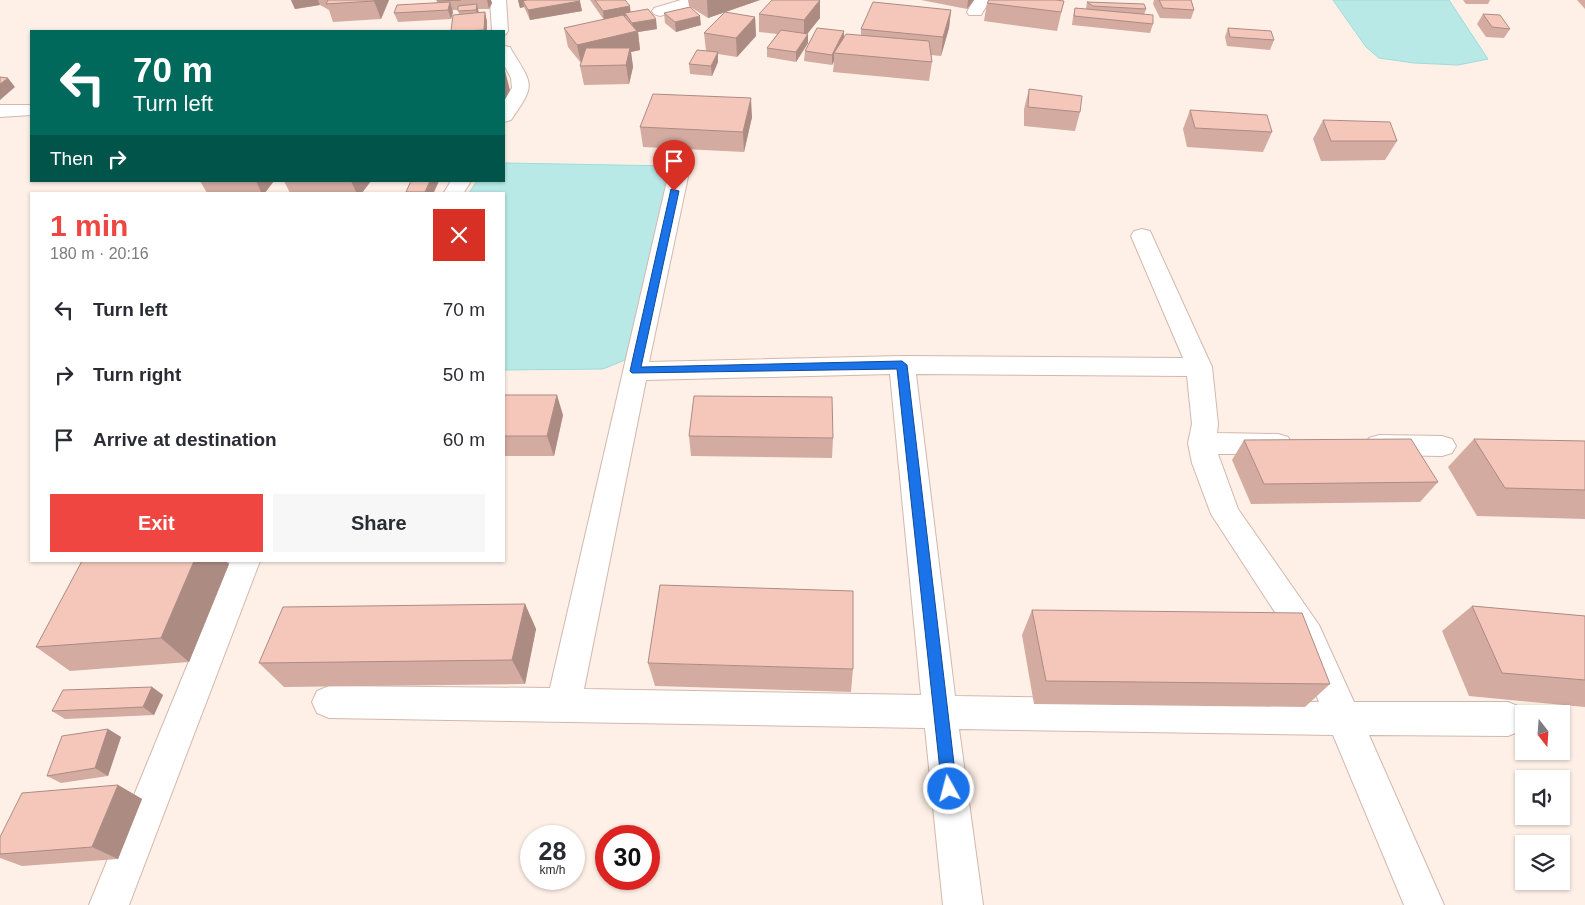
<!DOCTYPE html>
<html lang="en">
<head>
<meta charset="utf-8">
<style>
  :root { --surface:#fff; --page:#f7f7f7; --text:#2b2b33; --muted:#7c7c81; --accent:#f04642 }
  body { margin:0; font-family:Arial,sans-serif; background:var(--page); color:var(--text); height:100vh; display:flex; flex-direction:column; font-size:19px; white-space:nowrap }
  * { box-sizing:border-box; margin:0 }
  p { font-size:16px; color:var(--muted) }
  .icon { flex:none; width:28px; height:28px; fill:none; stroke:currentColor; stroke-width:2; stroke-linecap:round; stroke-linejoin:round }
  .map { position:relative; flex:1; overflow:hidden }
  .sheet { position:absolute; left:30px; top:192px; width:475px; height:370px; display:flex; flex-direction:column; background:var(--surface); border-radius:0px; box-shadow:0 1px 4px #0004 }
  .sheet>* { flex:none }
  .hud { position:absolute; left:30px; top:30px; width:475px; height:152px; border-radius:0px; box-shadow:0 1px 4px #0004; background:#00695c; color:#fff; overflow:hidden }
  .needle { width:32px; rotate:163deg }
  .buttons { position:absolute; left:1515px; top:705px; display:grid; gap:10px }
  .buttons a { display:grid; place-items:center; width:55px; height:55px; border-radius:0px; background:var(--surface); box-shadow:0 1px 4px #0004; font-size:25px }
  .speed { position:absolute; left:520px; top:825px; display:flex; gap:10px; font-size:25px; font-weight:700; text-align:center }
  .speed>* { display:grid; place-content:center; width:65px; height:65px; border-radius:50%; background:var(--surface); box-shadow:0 1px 4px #0004; line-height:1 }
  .speed small { font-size:12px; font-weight:400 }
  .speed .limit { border:8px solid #d22; background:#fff; color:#111 }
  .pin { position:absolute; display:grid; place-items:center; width:42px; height:42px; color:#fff; margin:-51px -21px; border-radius:50% 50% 50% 0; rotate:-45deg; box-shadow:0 0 5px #0007 }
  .pin .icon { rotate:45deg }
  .me { position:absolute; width:55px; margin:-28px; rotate:353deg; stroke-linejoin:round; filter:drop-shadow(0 0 4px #0008) }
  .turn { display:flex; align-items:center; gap:18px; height:105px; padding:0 20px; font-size:22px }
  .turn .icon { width:65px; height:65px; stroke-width:2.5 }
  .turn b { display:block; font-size:35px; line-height:42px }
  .then { display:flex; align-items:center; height:48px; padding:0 20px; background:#0003; gap:10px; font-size:19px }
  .round { display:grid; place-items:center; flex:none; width:52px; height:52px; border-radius:0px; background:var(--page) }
  .headline { display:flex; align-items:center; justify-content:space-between; height:85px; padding:0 20px }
  h1 { font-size:30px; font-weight:800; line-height:38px; color:var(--accent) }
  .action { display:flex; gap:10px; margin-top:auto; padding:10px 20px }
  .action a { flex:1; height:58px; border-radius:0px; background:var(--accent); color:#fff; font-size:20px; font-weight:800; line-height:58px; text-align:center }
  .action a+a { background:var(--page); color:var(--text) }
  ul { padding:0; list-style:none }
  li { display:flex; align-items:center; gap:15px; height:65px; padding:0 20px }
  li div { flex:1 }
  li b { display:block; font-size:19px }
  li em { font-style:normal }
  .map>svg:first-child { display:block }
  .water { fill:#b8e9e7; stroke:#9edcd9 }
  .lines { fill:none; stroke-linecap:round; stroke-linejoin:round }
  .minor-casing { stroke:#d3b7ad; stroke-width:2 }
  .minor { fill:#fff; fill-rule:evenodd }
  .wall { fill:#d3aba1 }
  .shaded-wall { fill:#ac8b83 }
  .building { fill:#f5c7bb; stroke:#ac8b83 }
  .route { fill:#1a73e8; stroke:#114b97 }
</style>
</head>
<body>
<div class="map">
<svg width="1585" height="905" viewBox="0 0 1585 905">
  <rect width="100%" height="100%" fill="#fef0e6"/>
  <g class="water">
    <path d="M1333,0H1449L1488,59L1458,65L1414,63L1379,58L1366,47Z"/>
    <path d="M504,163L673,166L630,358L603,369L504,370V194H468L477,181H504Z"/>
  </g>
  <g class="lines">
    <g class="minor-casing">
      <g id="minor">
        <path d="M490,0H506L508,31L506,34L504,35V31H492Z"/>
        <path d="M681,0H706L703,3L660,16L654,14L652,11L654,8Z"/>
        <path d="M974,0H990L981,15H969L967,12Z"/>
        <path d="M504,46L510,47L512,51C534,86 535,85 511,120L504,122V101L512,88L511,78L504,65Z"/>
        <path d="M0,105H31V115L0,117Z"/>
        <path d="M679,166L686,168L689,172L649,362L902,356L1183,358L1131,236L1134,231L1142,229L1150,231L1212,367L1218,424L1217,433L1278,434L1288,437L1292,444L1288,451L1278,454H1218L1238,509L1319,625L1354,702H1508L1520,707C1524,716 1524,722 1520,731L1508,736L1369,735L1444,905H1404L1333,735L959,729L983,905H943L925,728L329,718L317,713L312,702L317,691L329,686L550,688L669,172L672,168ZM890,374L921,695L584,689L646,380ZM916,374L1187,376L1192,424L1188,443L1192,463L1211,514L1295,643L1319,702L955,696Z"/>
        <path d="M451,181H471L463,194H443Z"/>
        <path d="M1379,435L1442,436L1452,439L1456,446L1452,453L1442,456L1379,455L1369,452L1365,445L1369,438Z"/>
        <path d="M230,561H260L129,905H89Z"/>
      </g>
    </g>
    <use href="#minor" class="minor"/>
  </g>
  <g class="wall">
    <path d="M291,0H389L381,19L333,22L329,10L320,5L295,9Z"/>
    <path d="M437,0H491L492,3L489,9H478L479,13L485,12L487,22V31H451L459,14L458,10H452L453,12L451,19L398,22L394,13L437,3Z"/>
    <path d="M518,0H579L582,11L530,20L524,7L520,8Z"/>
    <path d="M590,0H625L630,12L657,29L638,32L640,50L631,52L633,67L629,84L584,85L580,66L581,63L568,47L564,28L604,20Z"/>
    <path d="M688,0H760L708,18L689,6Z"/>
    <path d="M820,0V18L807,34H808V43L796,62L767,57V48L777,34L759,32V14Z"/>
    <path d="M921,0H974L967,9Z"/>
    <path d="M1154,0H1191L1194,10L1191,19L1160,18L1153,4Z"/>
    <path d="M1463,0H1490L1488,4H1466Z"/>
    <path d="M1577,0H1585V9Z"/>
    <path d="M1064,1L1057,31L984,21L987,3Z"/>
    <path d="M1087,2L1146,9L1144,15L1153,24L1150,33L1072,25L1073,17L1075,8L1086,9Z"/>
    <path d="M951,10L949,28L941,56L931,55L932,62L929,81L833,72L834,61L832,65L804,61L805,51L844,31V38L861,35V29Z"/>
    <path d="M664,13L701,25L676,32L665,23Z"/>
    <path d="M1483,14L1510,29L1504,38L1486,37L1477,24Z"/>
    <path d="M755,17L756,36L737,57L718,54V62L712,76L690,74L689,64L706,51L704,33Z"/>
    <path d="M1228,28L1274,40L1270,50L1227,46L1225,37Z"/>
    <path d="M1029,89L1080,112L1075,131L1024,126V109Z"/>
    <path d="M1190,110L1272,132L1263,152L1187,147L1183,129Z"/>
    <path d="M752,117L744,152L643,147L640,127Z"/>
    <path d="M1323,120L1397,141L1385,160L1321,161L1313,139Z"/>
    <path d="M200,181H274L264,194L207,193Z"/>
    <path d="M284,181H371L361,194H304L290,193Z"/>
    <path d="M411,181H439L433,194H406V192Z"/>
    <path d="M504,395L563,415L554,456H504Z"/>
    <path d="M689,436L833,438L832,458L691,456Z"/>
    <path d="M1474,439L1585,441V519L1477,516L1448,467Z"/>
    <path d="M1244,440L1438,482L1420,502L1251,504L1232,460Z"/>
    <path d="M229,564L189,662L70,671L36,647Z"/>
    <path d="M525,604L536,629L525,684L284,687L259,663Z"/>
    <path d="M1472,606L1585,616V707L1469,696L1442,631Z"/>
    <path d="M1032,610L1330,684L1305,707L1034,704L1022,635Z"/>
    <path d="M648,663L853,669L851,692L655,686Z"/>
    <path d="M152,687L163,695L154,715L65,719L52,711Z"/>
    <path d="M108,729L121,737L108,776L61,783L47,776Z"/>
    <path d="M118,785L142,799L118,859L22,866L0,858V854Z"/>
  </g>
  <g class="shaded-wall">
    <path d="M291,0H318L320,5L295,9Z"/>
    <path d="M374,0H389L381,19L374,1Z"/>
    <path d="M487,0H491L492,3L489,9Z"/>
    <path d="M518,0H569L523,1L524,7L520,8Z"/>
    <path d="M707,0H760L708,18Z"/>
    <path d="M820,0V18L804,38V20Z"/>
    <path d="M968,0H974L967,9Z"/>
    <path d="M580,1L582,11L530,20L528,10Z"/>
    <path d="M450,2L453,12L451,19L448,10Z"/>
    <path d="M477,4L479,14V19L476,10Z"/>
    <path d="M630,6L631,15L625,13L626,16L604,20L603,11Z"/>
    <path d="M951,10L949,28L941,56L943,37Z"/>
    <path d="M485,12L487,22V31H465Z"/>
    <path d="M700,16L701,25L676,32L675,22Z"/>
    <path d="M755,17L756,36L737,57L736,38Z"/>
    <path d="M656,19L657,29L638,32L640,50L631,52L633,67L629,84L626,65L581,63L577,45L633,32L632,23Z"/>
    <path d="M844,31V41L834,53V61L832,65V55Z"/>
    <path d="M808,34V43L796,62V52Z"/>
    <path d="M718,52V62L712,76L711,66Z"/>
    <path d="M505,71L510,90L504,101V73Z"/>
    <path d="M8,78L15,87L0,100V84Z"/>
    <path d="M751,98L752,117L744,152L743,132Z"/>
    <path d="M256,181H274L264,194H262Z"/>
    <path d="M351,181H371L361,194H357Z"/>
    <path d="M430,181H439L433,194H426L425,192Z"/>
    <path d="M557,395L563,415L554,456L547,436Z"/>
    <path d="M194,561H226L229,564L189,662L161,638Z"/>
    <path d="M525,604L536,629L525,684L512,660Z"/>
    <path d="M152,687L163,695L154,715L143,707Z"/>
    <path d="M108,729L121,737L108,776L95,768Z"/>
    <path d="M118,785L142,799L118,859L92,847Z"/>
  </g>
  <g class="building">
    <path d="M328,0H374V1L326,4Z"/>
    <path d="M437,0H461L437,1Z"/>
    <path d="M527,0H579L580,1L528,10L523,1Z"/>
    <path d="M595,0H625L630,6L603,11Z"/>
    <path d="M772,0H820L804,20L759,14Z"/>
    <path d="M989,0H1056L1064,1L1061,12L987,3Z"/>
    <path d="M1159,0H1191L1194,10L1163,8Z"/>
    <path d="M450,2L448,10L394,13L397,5Z"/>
    <path d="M873,2L951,10L943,37L861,29Z"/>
    <path d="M1087,2L1144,4L1146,9L1093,6Z"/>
    <path d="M477,4L476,10L458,11V6Z"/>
    <path d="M690,7L700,16L675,22L664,13Z"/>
    <path d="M1075,8L1153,15V24L1074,16Z"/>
    <path d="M648,9L656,19L632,23L625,13Z"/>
    <path d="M485,12L484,30L465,31H451L453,15Z"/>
    <path d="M725,12L755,17L736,38L704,33Z"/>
    <path d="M1483,14L1500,15L1510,29L1492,27Z"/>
    <path d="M623,15L637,31L577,45L564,28Z"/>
    <path d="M817,28L844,31L832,55L805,51Z"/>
    <path d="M1228,28L1271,31L1274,40L1230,37Z"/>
    <path d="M781,30L808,34L796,52L767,48Z"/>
    <path d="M846,34L929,41L932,62L834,53Z"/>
    <path d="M586,48H630L626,65L580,66Z"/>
    <path d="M697,50L718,52L711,66L689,64Z"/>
    <path d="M0,77L8,78L0,84Z"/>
    <path d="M1029,89L1082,96L1080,112L1028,107Z"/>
    <path d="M653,94L751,98L743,132L640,127Z"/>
    <path d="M1190,110L1267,115L1272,132L1195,128Z"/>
    <path d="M1323,120L1390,122L1397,141H1331Z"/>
    <path d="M411,181H430L425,192H406Z"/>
    <path d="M504,395H557L547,436H504Z"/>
    <path d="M694,396L832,397L833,438L689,436Z"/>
    <path d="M1411,439L1438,482L1264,484L1244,440Z"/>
    <path d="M1474,439L1585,441V490L1505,488Z"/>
    <path d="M82,561H194L161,638L36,647Z"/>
    <path d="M660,585L853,591V669L648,663Z"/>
    <path d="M525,604L512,660L259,663L283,607Z"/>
    <path d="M1472,606L1585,616V680L1502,673Z"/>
    <path d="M1032,610L1302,613L1330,684L1046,681Z"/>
    <path d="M152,687L143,707L52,711L63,690Z"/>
    <path d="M108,729L95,768L47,776L62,736Z"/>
    <path d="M118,785L92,847L0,854V837L22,793Z"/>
  </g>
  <path class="route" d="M671,189L679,191L641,367L902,361L907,365L957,789L954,795L949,797L944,795L942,789L897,369L632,373L630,371Z"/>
</svg>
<div class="buttons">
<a><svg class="needle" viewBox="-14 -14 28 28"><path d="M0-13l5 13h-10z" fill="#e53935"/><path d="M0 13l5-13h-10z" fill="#7c7c81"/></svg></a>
<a><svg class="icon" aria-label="sound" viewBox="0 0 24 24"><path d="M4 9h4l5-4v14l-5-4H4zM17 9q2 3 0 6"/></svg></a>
<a><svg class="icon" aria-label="layers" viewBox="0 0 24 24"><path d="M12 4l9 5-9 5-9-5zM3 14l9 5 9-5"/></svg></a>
</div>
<div class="speed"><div>28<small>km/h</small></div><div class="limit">30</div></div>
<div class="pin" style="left:674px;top:191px;background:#d93025"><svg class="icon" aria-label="arrive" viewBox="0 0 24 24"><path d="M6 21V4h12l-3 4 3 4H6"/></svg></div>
<svg class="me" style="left:949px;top:789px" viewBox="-20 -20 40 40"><circle r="17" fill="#1a73e8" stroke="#fff" stroke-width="3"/><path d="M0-11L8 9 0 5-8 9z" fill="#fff"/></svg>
<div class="hud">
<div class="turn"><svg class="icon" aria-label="left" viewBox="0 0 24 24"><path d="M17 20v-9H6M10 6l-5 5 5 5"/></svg><div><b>70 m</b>Turn left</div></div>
<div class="then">Then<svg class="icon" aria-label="right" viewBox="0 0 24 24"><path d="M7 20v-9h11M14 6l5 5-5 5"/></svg></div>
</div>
<section class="sheet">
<div class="headline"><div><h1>1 min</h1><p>180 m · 20:16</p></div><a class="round" style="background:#d93025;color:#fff"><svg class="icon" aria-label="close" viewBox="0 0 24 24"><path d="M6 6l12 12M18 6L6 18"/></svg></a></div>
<ul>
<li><svg class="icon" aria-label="left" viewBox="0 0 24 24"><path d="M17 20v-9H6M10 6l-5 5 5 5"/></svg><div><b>Turn left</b></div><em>70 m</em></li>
<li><svg class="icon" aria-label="right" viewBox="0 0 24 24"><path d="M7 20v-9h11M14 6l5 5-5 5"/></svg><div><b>Turn right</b></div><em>50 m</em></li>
<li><svg class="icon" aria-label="arrive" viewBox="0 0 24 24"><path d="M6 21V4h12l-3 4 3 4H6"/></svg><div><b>Arrive at destination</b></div><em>60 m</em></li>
</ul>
<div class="action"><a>Exit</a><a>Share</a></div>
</section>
</div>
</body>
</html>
